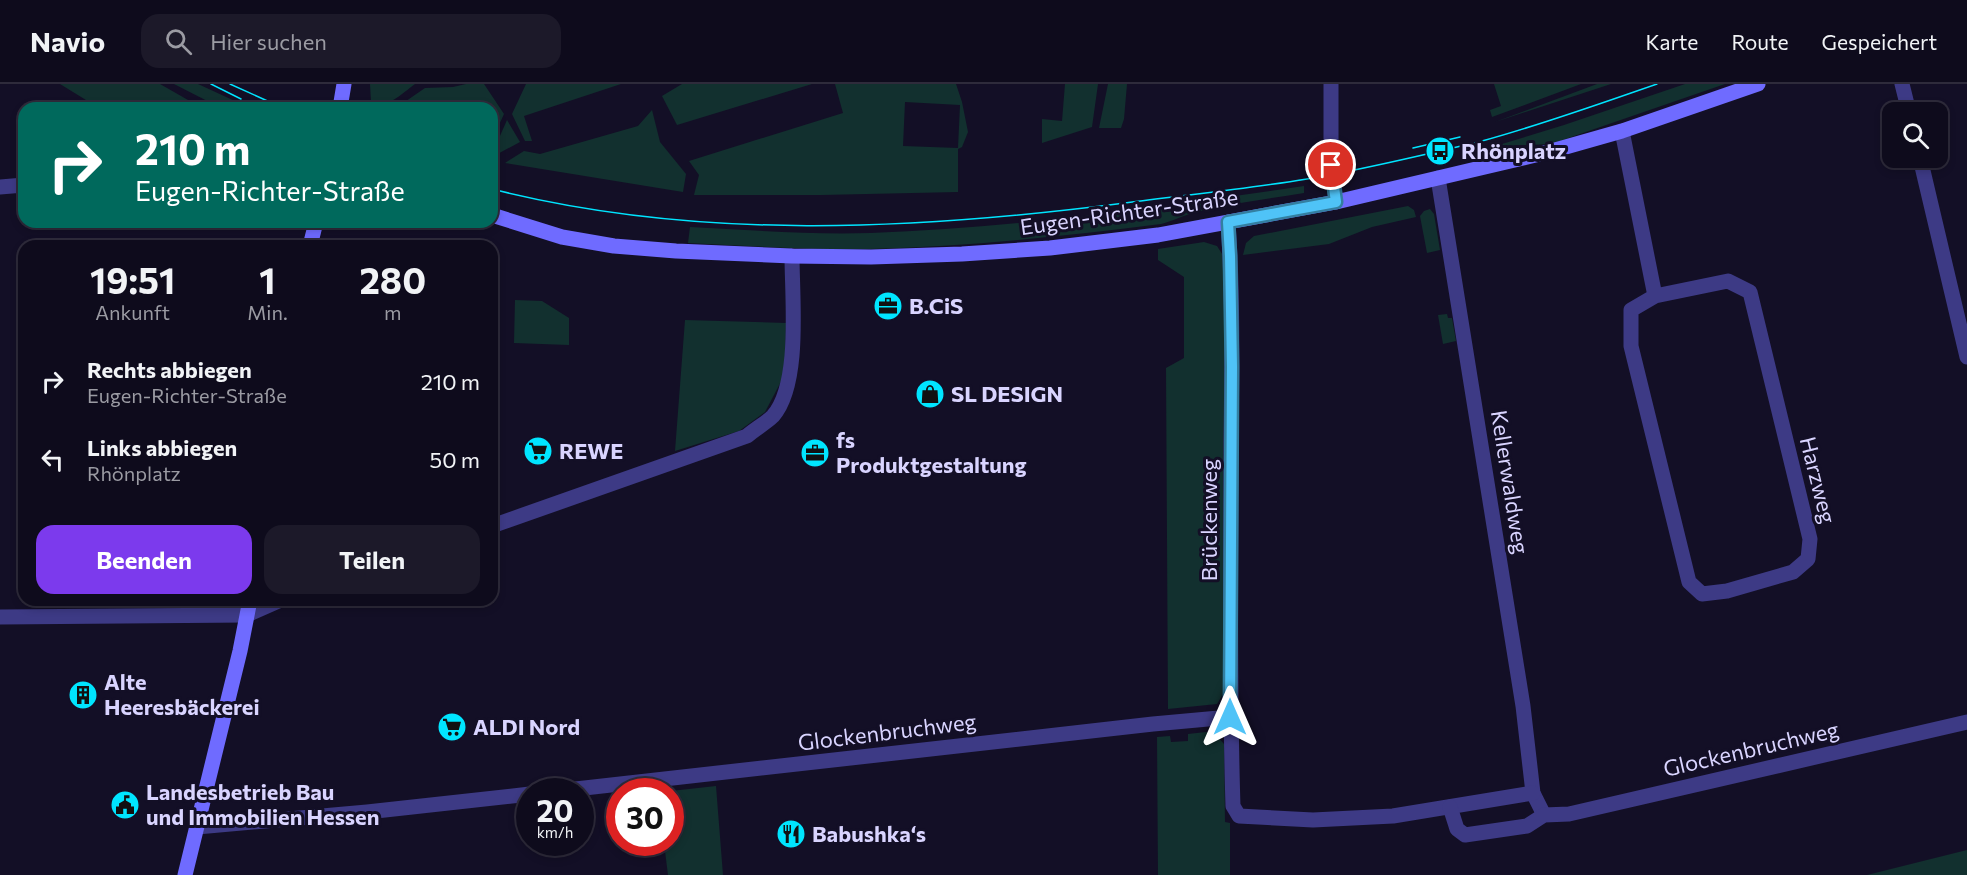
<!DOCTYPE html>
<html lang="de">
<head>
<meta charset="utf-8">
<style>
  :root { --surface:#0e0b1c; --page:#1c1929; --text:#f1f3f6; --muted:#9b9ba3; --line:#2e2b3b; --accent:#7c3aed }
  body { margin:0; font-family:Commissioner,sans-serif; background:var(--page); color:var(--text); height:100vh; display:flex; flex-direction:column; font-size:22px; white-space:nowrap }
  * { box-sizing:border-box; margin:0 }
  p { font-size:20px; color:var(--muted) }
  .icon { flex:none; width:33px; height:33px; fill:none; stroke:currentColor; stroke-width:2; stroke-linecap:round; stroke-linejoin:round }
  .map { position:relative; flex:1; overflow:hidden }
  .drawer { position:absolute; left:18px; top:156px; width:480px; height:366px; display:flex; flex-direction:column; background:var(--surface); border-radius:18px; box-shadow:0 3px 9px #0003,0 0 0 2px var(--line) }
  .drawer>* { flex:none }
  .guide { position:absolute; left:18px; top:18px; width:480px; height:126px; border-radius:18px; box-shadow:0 3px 9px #0003,0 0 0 2px var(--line); background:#00695c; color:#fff; overflow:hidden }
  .tools { position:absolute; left:1882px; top:18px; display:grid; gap:12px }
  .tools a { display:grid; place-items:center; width:66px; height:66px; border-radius:12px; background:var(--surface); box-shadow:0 3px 9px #0003,0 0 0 2px var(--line); font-size:30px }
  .speed { position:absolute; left:516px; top:694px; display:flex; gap:12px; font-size:30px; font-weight:700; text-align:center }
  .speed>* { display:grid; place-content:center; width:78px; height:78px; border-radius:50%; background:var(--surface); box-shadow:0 3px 9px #0003,0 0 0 2px var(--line); line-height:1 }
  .speed small { font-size:15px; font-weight:400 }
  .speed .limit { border:9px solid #d22; background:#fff; color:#111 }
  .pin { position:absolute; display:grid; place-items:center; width:51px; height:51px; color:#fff; margin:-26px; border:3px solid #fff; border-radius:50%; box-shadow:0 2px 6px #0007 }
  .me { position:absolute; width:66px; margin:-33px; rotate:0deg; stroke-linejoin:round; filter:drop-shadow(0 0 4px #0008) }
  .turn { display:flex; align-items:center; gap:21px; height:126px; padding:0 18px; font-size:27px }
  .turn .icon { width:78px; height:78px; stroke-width:2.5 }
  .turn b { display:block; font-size:42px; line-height:51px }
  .eta { display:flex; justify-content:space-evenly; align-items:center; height:102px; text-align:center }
  .eta b { font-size:36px; font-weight:700; line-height:42px }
  .primary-button { display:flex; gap:12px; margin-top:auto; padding:12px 18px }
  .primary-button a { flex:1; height:69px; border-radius:18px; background:var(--accent); color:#fff; font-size:24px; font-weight:700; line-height:69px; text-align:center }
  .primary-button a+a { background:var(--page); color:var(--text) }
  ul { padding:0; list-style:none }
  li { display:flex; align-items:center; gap:18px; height:78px; padding:0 18px }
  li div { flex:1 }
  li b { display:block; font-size:22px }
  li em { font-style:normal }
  header { display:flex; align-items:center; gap:36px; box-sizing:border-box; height:84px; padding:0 30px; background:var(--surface); border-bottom:2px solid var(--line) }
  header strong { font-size:28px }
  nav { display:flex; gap:33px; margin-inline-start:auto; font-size:21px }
  .search { width:420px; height:54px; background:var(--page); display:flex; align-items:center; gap:15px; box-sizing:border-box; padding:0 21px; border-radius:18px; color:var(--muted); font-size:22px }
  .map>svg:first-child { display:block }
  .green { fill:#12302f; fill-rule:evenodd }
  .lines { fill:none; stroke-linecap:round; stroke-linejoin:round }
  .minor { stroke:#3d3a85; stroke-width:15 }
  .secondary { stroke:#6f6bff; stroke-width:15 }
  .tram { stroke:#00e5ff; stroke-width:1.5 }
  .route-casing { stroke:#337fa1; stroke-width:15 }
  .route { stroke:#4fc3f7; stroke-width:10 }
  .labels { text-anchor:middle; stroke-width:6; stroke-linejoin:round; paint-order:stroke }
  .poi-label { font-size:22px; font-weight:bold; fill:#d9d4ff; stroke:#130f26; text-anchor:start }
  .street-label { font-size:22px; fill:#d9d4ff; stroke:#130f26 }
</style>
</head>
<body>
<header>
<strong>Navio</strong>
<div class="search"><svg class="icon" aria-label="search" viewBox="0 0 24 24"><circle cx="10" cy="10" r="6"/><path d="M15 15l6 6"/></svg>Hier suchen</div>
<nav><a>Karte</a><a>Route</a><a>Gespeichert</a></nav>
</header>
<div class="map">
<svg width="1967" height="791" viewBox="0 0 1967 791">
  <rect width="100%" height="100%" fill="#130f26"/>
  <g class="green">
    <path d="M60,0H160L202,24H99Z"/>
    <path d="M174,0H198L250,24H221Z"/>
    <path d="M370,0H415C404,8 385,27 371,18Z"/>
    <path d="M466,0H484L504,30L492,56V24H396L425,4L453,3Z"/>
    <path d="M526,0H621L524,32L532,57H525L512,30Z"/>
    <path d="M682,0H812L677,41L662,12Z"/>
    <path d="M835,0H956L962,18L968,48L962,63L958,65V108L821,111H694L699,91L689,77L843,29ZM905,18L960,21L958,64L903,62Z"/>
    <path d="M1065,0H1098L1092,43L1042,59V35L1062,37Z"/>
    <path d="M1108,0H1127L1124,35L1121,44H1099Z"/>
    <path d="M1494,0H1581L1492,33L1490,26L1501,22Z"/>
    <path d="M1597,0H1611L1495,38Z"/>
    <path d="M1685,0H1725L1551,60L1503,62L1502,60L1564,41Z"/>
    <path d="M652,26L660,58L686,90L683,108L505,79L524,67L540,70L638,42Z"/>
    <path d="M507,36L520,58L492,73V70Z"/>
    <path d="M1304,102V109C1268,115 1232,119 1197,128C1184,131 1173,137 1161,140C1064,152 967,163 870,165C809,166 748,162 688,159L690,143C750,146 811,151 871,149C1017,144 1160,123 1304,102Z"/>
    <path d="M1408,122L1414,126L1416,133L1372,143L1329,160L1243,171L1246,159L1254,152Z"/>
    <path d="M1430,125L1434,130L1440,166L1427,169L1420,132L1424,127Z"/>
    <path d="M1204,158L1217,162L1224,173L1226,598L1223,610L1217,620L1168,625L1166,284L1184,274V193L1158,176V165Z"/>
    <path d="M515,216L542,217L569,234V261L514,259Z"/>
    <path d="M1447,230L1448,234H1452L1456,257L1443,260L1438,231Z"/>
    <path d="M685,236L786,239L785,290L765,328L739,347L675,367Z"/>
    <path d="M1206,648L1216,651L1224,660L1225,738L1230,739V791H1158L1157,653L1170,652L1171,658L1188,657V650Z"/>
    <path d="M716,702L723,791H668L664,759H670V708H662Z"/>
    <path d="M1967,766V791H1867Z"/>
  </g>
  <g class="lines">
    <g class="minor">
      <path d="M1331,0V70L1336,118"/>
      <path d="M1902,0L1909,28"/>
      <path d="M1622,47L1655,212L1631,226V262L1689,498L1702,510L1727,507L1793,488L1808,475L1810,455L1750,208L1728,197L1655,212"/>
      <path d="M1920,74L1967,273"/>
      <path d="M1438,94L1523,622L1533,709L1544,731"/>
      <path d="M0,103L24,101"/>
      <path d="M1228,138C1233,211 1232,284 1231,357C1231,479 1229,600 1233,722L1239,732L1313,736L1393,732L1533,709"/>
      <path d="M492,442L747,352C755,345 766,339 773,332C801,300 792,214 792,172"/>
      <path d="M0,533L247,531L281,516"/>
      <path d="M549,708L1153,640L1230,633"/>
      <path d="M1450,723L1457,745L1465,751L1527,742L1544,731L1569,730L1967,638"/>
      <path d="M197,743L367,728L530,710"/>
    </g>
    <g class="secondary">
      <path d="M340,24L344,0"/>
      <path d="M492,131L562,153L614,162L676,167L792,172L871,173L962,170L1050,164L1158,151L1336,118L1438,94L1548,68L1622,47L1758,0"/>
      <path d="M310,162L316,138"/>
      <path d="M185,791L240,567L250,516"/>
    </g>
    <g class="tram">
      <path d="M211,0L241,15"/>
      <path d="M230,0L283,24"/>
      <path d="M1413,64L1460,53"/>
      <path d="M492,105C698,157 915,146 1125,119C1186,111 1247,105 1307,95C1366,85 1424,71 1482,57C1541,41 1599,20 1657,0"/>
    </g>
  </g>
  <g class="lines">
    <g class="route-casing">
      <path id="route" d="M1230,633L1232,283L1230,172L1228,138L1336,118L1331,81"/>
    </g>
    <use href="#route" class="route"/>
  </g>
  <defs>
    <g id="bus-disc" transform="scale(1.5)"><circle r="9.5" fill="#00e5ff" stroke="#130f26"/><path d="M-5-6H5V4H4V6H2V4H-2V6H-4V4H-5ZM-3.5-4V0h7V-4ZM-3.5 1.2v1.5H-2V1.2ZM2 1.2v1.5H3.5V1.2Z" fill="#111"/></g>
    <g id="office-disc" transform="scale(1.5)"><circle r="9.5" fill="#00e5ff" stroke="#130f26"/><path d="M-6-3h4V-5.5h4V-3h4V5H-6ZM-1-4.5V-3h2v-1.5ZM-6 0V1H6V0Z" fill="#111"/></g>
    <g id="shop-disc" transform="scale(1.5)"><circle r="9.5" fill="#00e5ff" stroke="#130f26"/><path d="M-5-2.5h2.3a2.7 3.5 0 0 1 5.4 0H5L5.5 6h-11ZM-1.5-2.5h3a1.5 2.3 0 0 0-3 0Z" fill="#111"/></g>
    <g id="supermarket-disc" transform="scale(1.5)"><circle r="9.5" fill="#00e5ff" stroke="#130f26"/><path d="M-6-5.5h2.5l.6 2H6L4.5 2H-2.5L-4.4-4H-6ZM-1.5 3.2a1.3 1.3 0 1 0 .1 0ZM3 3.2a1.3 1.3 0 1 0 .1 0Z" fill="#111"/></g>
    <g id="building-disc" transform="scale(1.5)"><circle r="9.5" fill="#00e5ff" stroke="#130f26"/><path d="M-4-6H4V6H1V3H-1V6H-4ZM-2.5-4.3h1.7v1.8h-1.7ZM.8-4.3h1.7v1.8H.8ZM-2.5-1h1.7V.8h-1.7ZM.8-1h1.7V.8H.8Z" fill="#111"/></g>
    <g id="civic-disc" transform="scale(1.5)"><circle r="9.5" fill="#00e5ff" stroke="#130f26"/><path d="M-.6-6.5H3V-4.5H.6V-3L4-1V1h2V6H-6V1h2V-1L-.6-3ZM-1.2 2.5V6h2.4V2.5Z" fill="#111"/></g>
    <g id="restaurant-disc" transform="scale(1.5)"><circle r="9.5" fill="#00e5ff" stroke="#130f26"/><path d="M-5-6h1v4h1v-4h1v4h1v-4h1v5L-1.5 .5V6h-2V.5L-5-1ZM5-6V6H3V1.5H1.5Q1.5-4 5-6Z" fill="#111"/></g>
  </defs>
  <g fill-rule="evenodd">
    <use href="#bus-disc" x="1440" y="67"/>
    <use href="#office-disc" x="888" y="222"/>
    <use href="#shop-disc" x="930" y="310"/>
    <use href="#supermarket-disc" x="538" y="367"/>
    <use href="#office-disc" x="815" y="369"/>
    <use href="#building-disc" x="83" y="611"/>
    <use href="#supermarket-disc" x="452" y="643"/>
    <use href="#civic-disc" x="125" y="721"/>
    <use href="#restaurant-disc" x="791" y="750"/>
  </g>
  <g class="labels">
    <g class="poi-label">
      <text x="1461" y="75">Rhönplatz</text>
      <text x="909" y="230">B.CiS</text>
      <text x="951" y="318">SL DESIGN</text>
      <text x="836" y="364">fs<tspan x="836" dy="25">Produktgestaltung</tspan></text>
      <text x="559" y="375">REWE</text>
      <text x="104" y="606">Alte<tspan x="104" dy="25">Heeresbäckerei</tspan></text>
      <text x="473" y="651">ALDI Nord</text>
      <text x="146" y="716">Landesbetrieb Bau<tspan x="146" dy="25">und Immobilien Hessen</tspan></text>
      <text x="812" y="758">Babushka‘s</text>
    </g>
    <g class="street-label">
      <text transform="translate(1129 128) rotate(-8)" y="8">Eugen-Richter-Straße</text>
      <text transform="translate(1818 396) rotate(76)" y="8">Harzweg</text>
      <text transform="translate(1510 398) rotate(81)" y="8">Kellerwaldweg</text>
      <text transform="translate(1209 436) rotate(-90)" y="8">Brückenweg</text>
      <text transform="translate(887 648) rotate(-7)" y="8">Glockenbruchweg</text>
      <text transform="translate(1751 665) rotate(-13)" y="8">Glockenbruchweg</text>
    </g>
  </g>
</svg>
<div class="tools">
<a><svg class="icon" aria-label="search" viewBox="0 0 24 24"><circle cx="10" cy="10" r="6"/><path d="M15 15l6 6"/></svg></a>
</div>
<div class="speed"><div>20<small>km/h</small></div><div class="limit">30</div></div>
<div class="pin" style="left:1331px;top:81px;background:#d93025"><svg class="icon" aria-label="arrive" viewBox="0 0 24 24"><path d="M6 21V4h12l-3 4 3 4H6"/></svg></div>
<svg class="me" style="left:1230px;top:633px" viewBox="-20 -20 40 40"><path d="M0-17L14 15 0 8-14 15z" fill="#4fc3f7" stroke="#fff" stroke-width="4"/></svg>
<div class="guide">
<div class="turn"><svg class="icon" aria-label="right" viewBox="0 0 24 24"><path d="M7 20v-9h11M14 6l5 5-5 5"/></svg><div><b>210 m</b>Eugen-Richter-Straße</div></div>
</div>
<section class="drawer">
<div class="eta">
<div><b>19:51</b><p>Ankunft</p></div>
<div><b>1</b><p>Min.</p></div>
<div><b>280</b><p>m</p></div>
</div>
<ul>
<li><svg class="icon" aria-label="right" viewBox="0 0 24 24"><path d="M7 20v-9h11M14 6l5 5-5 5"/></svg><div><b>Rechts abbiegen</b><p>Eugen-Richter-Straße</p></div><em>210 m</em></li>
<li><svg class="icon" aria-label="left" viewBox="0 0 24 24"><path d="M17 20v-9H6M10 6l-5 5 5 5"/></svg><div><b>Links abbiegen</b><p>Rhönplatz</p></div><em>50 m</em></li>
</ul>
<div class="primary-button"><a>Beenden</a><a>Teilen</a></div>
</section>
</div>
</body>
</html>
